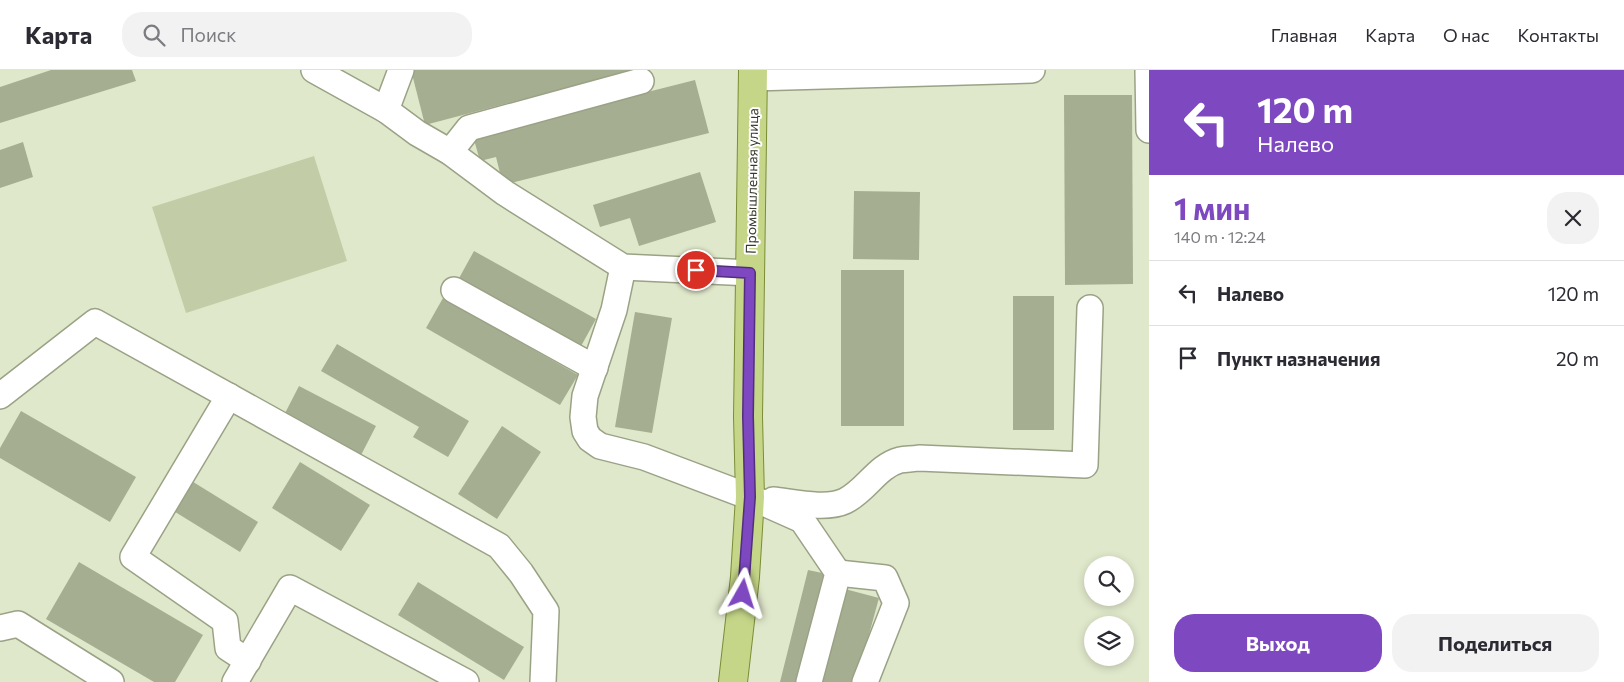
<!DOCTYPE html>
<html lang="ru">
<head>
<meta charset="utf-8">
<style>
  :root { --surface:#fff; --page:#f2f2f3; --text:#2b2b33; --muted:#7c7c81; --line:#e1e1e2; --accent:#7d48c0 }
  body { margin:0; font-family:Commissioner,sans-serif; background:var(--page); color:var(--text); height:100vh; display:flex; flex-direction:column; font-size:19px; white-space:nowrap }
  * { box-sizing:border-box; margin:0 }
  p { font-size:16px; color:var(--muted) }
  .icon { flex:none; width:28px; height:28px; fill:none; stroke:currentColor; stroke-width:2; stroke-linecap:round; stroke-linejoin:round }
  .map { position:relative; flex:1; overflow:hidden }
  .side { display:flex; flex-direction:column; background:var(--surface); width:475px }
  .side>* { flex:none }
  .top-card { background:#7d48c0; color:#fff; overflow:hidden }
  .controls { position:absolute; left:1084px; top:486px; display:grid; gap:10px }
  .controls a { display:grid; place-items:center; width:50px; height:50px; border-radius:50%; background:var(--surface); box-shadow:0 2px 8px #0003; font-size:25px }
  .pin { position:absolute; display:grid; place-items:center; width:42px; height:42px; color:#fff; margin:-21px; border:2px solid #fff; border-radius:50%; box-shadow:0 1px 5px #0007 }
  .me { position:absolute; width:55px; margin:-28px; rotate:6deg; stroke-linejoin:round; filter:drop-shadow(0 0 4px #0008) }
  .turn { display:flex; align-items:center; gap:18px; height:105px; padding:0 25px; font-size:22px }
  .turn .icon { width:65px; height:65px; stroke-width:2.5 }
  .turn b { display:block; font-size:35px; line-height:42px }
  .round { display:grid; place-items:center; flex:none; width:52px; height:52px; border-radius:20px; background:var(--page) }
  .summary { display:flex; align-items:center; justify-content:space-between; height:85px; padding:0 25px }
  h1 { font-size:30px; font-weight:700; line-height:38px; color:var(--accent) }
  .action { display:flex; gap:10px; margin-top:auto; padding:10px 25px }
  .action a { flex:1; height:58px; border-radius:20px; background:var(--accent); color:#fff; font-size:20px; font-weight:700; line-height:58px; text-align:center }
  .action a+a { background:var(--page); color:var(--text) }
  ul { padding:0; list-style:none }
  li { display:flex; align-items:center; gap:15px; height:65px; padding:0 25px; border-top:1px solid var(--line) }
  li div { flex:1 }
  li b { display:block; font-size:19px }
  li em { font-style:normal }
  header { display:flex; align-items:center; gap:30px; box-sizing:border-box; height:70px; padding:0 25px; background:var(--surface); border-bottom:1px solid var(--line) }
  header strong { font-size:24px }
  nav { display:flex; gap:28px; margin-inline-start:auto; font-size:18px }
  .search { width:350px; height:45px; background:var(--page); display:flex; align-items:center; gap:12px; box-sizing:border-box; padding:0 18px; border-radius:20px; color:var(--muted); font-size:19px }
  main { display:flex; flex:1; min-height:0 }
  .map>svg:first-child { display:block }
  .green { fill:#c2cda8 }
  .building { fill:#a6ae92 }
  .lines { fill:none; stroke-linecap:round; stroke-linejoin:round }
  .minor-casing { stroke:#9aa286; stroke-width:28 }
  .major-casing { stroke:#7b8d36; stroke-width:30 }
  .minor { stroke:#fff; stroke-width:25 }
  .major { stroke:#c5d688; stroke-width:28 }
  .route-casing { stroke:#512f7d; stroke-width:12 }
  .route { stroke:#7d48c0; stroke-width:9 }
  .labels { text-anchor:middle; stroke-width:4; stroke-linejoin:round; paint-order:stroke }
  .street-label { font-size:14px; fill:#373a2f; stroke:#fff }
</style>
</head>
<body>
<header>
<strong>Карта</strong>
<div class="search"><svg class="icon" aria-label="search" viewBox="0 0 24 24"><circle cx="10" cy="10" r="6"/><path d="M15 15l6 6"/></svg>Поиск</div>
<nav><a>Главная</a><a>Карта</a><a>О нас</a><a>Контакты</a></nav>
</header>
<main>
<div class="map">
<svg width="1149" height="612" viewBox="0 0 1149 612">
  <rect width="100%" height="100%" fill="#e0e8cb"/>
  <path class="green" d="M314,86L347,191L186,243L152,137Z"/>
  <g class="building">
    <path d="M51,0H132L136,11L0,53V17Z"/>
    <path d="M411,0H629V1L425,55Z"/>
    <path d="M695,10L709,63L503,115L496,87L480,91L473,66Z"/>
    <path d="M1064,25H1132L1133,214L1065,215Z"/>
    <path d="M23,72L33,107L0,118V80Z"/>
    <path d="M700,102L716,152L639,176L630,148L600,157L593,135Z"/>
    <path d="M854,121L920,122L919,190L853,189Z"/>
    <path d="M474,181L596,249L580,278L458,210Z"/>
    <rect x="841" y="200" width="63" height="156"/>
    <rect x="1013" y="226" width="41" height="134"/>
    <path d="M443,228L578,305L560,335L426,258Z"/>
    <path d="M635,242L672,248L652,363L615,357Z"/>
    <path d="M337,274L469,351L448,387L413,367L419,357L321,301Z"/>
    <path d="M299,316L376,356L359,389L282,349Z"/>
    <path d="M21,341L136,407L110,452L0,388V378Z"/>
    <path d="M502,356L541,382L497,449L458,424Z"/>
    <path d="M300,392L370,435L341,481L272,438Z"/>
    <path d="M190,410L258,452L240,482L172,440Z"/>
    <path d="M79,492L203,565L175,612H154L46,549Z"/>
    <path d="M808,500L827,504L800,612H780Z"/>
    <path d="M418,512L524,577L504,610L398,545Z"/>
    <path d="M845,519L879,528L856,612H820Z"/>
  </g>
  <g class="lines">
    <g class="minor-casing">
      <g id="minor">
        <path d="M314,0L386,40L417,63L450,82L505,123L623,197L751,203"/>
        <path d="M1148,0L1149,60"/>
        <path d="M753,8L1032,0"/>
        <path d="M386,40L401,0"/>
        <path d="M450,82L469,58L641,11"/>
        <path d="M623,197L614,240L585,326L583,347L585,361L590,369L600,376L644,387L750,427L802,450L838,503L809,612"/>
        <path d="M454,220L595,298"/>
        <path d="M0,326L95,252L499,476L521,503L546,541L543,612"/>
        <path d="M229,326L133,487L225,551L228,578L248,591"/>
        <path d="M773,430C793,432 826,440 845,431C866,421 877,396 900,390C906,389 913,389 919,388L1085,395L1090,238"/>
        <path d="M838,503L885,508L896,533L865,612"/>
        <path d="M0,558L18,554L111,612"/>
        <path d="M235,612L290,518L466,612"/>
      </g>
    </g>
    <g class="major-casing">
      <path id="major" d="M733,612L745,507L750,427L748,347L753,0"/>
    </g>
    <use href="#minor" class="minor"/>
    <use href="#major" class="major"/>
  </g>
  <g class="lines">
    <g class="route-casing">
      <path id="route" d="M696,200L750,203L748,346L750,427L743,524"/>
    </g>
    <use href="#route" class="route"/>
  </g>
  <g class="labels">
    <g class="street-label">
      <text transform="translate(752 111) rotate(-89)" y="5">Промышленная улица</text>
    </g>
  </g>
</svg>
<div class="controls">
<a><svg class="icon" aria-label="search" viewBox="0 0 24 24"><circle cx="10" cy="10" r="6"/><path d="M15 15l6 6"/></svg></a>
<a><svg class="icon" aria-label="layers" viewBox="0 0 24 24"><path d="M12 4l9 5-9 5-9-5zM3 14l9 5 9-5"/></svg></a>
</div>
<div class="pin" style="left:696px;top:200px;background:#d93025"><svg class="icon" aria-label="arrive" viewBox="0 0 24 24"><path d="M6 21V4h12l-3 4 3 4H6"/></svg></div>
<svg class="me" style="left:743px;top:524px" viewBox="-20 -20 40 40"><path d="M0-17L14 15 0 8-14 15z" fill="#7d48c0" stroke="#fff" stroke-width="4"/></svg>
</div>
<section class="side">
<div class="top-card">
<div class="turn"><svg class="icon" aria-label="left" viewBox="0 0 24 24"><path d="M17 20v-9H6M10 6l-5 5 5 5"/></svg><div><b>120 m</b>Налево</div></div>
</div>
<div class="summary"><div><h1>1 мин</h1><p>140 m · 12:24</p></div><a class="round"><svg class="icon" aria-label="close" viewBox="0 0 24 24"><path d="M6 6l12 12M18 6L6 18"/></svg></a></div>
<ul>
<li><svg class="icon" aria-label="left" viewBox="0 0 24 24"><path d="M17 20v-9H6M10 6l-5 5 5 5"/></svg><div><b>Налево</b></div><em>120 m</em></li>
<li><svg class="icon" aria-label="arrive" viewBox="0 0 24 24"><path d="M6 21V4h12l-3 4 3 4H6"/></svg><div><b>Пункт назначения</b></div><em>20 m</em></li>
</ul>
<div class="action"><a>Выход</a><a>Поделиться</a></div>
</section>
</main>
</body>
</html>
